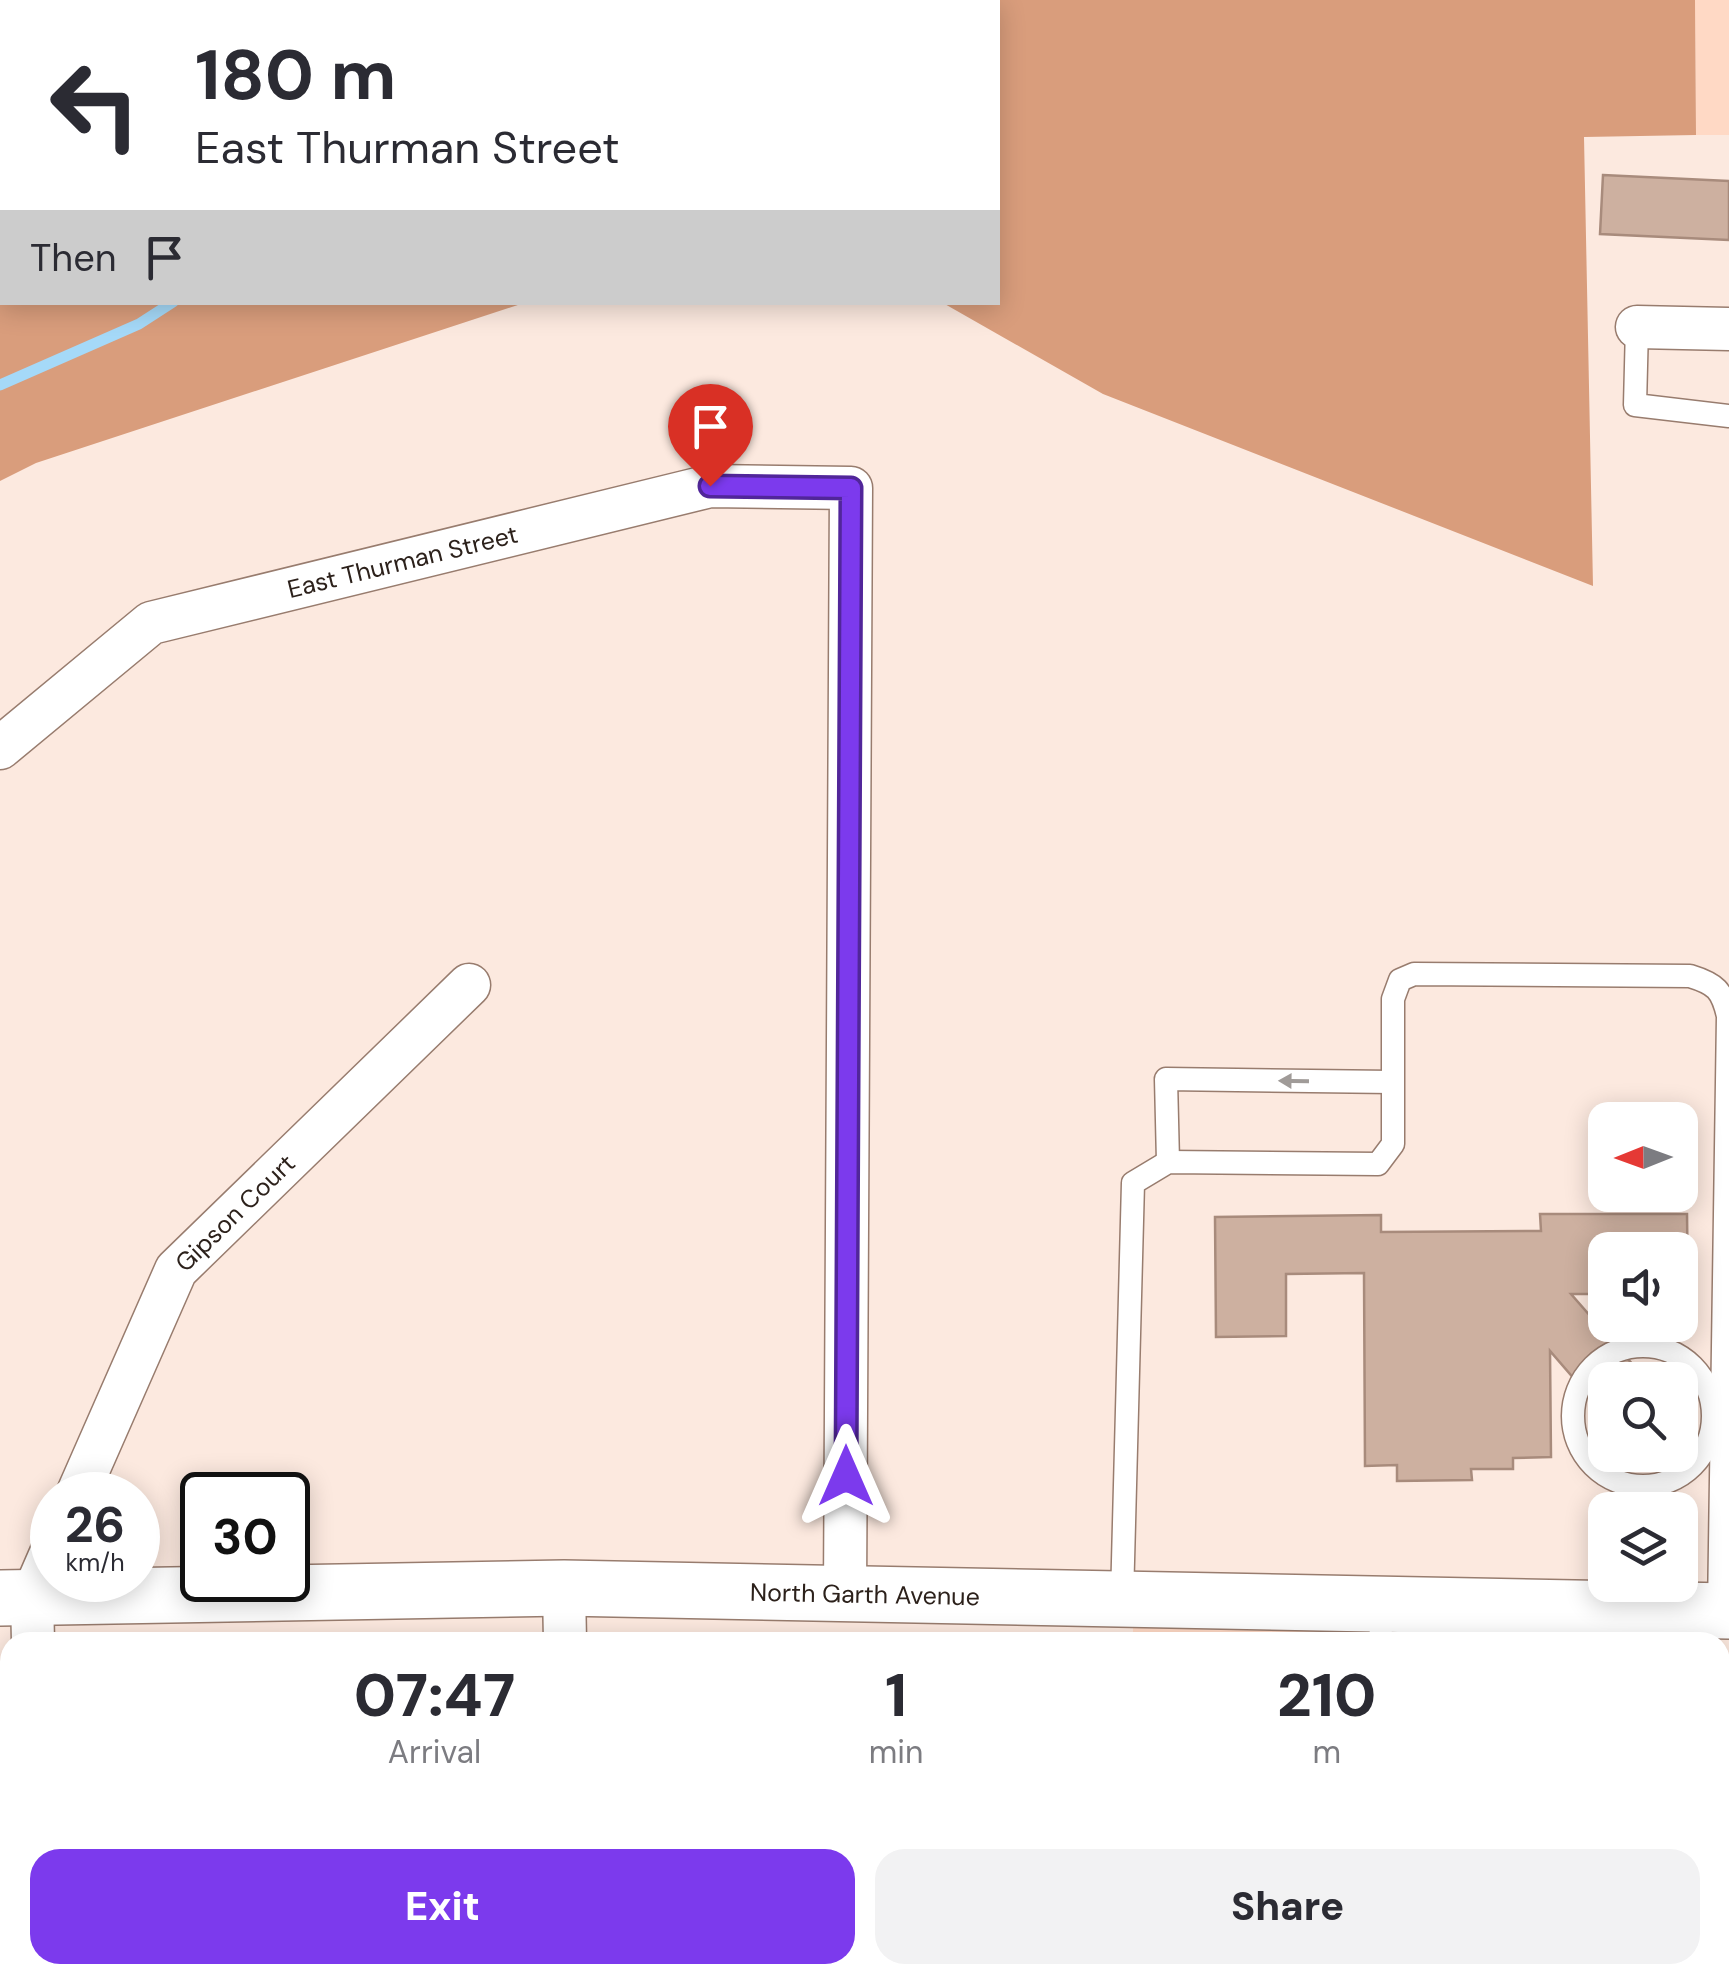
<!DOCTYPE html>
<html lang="en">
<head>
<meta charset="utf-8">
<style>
  :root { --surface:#fff; --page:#f2f2f3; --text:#2b2b33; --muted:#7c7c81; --accent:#7c3aed }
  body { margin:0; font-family:"DM Sans",sans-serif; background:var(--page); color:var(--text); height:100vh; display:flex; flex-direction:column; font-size:38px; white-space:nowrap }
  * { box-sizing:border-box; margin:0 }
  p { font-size:32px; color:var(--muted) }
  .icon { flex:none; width:55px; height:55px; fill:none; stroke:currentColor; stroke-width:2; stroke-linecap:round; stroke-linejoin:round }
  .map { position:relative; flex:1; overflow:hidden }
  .drawer { position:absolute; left:0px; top:1632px; width:1730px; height:352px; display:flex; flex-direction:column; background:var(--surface); border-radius:30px 30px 0 0; box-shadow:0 5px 25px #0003 }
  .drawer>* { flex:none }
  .hud { position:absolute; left:0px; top:0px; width:1000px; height:305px; box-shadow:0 5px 25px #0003; background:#fff; color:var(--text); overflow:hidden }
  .needle { width:65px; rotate:269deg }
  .controls { position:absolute; left:1588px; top:1102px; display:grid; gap:20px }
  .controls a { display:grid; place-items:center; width:110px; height:110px; border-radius:20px; background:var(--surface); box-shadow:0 5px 25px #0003; font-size:50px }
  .speed { position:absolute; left:30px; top:1472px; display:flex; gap:20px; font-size:50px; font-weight:700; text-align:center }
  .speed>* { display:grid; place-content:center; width:130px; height:130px; border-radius:50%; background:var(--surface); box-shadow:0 5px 25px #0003; line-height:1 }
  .speed small { font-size:25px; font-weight:400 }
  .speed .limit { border:5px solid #111; border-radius:15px; background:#fff; color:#111 }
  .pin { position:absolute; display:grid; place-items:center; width:85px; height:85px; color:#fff; margin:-102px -42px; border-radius:50% 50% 50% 0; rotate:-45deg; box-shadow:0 0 10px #0007 }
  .pin .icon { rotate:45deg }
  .me { position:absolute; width:110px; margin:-55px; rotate:0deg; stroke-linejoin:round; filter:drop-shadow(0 0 8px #0008) }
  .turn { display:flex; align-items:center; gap:35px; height:210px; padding:0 30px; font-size:45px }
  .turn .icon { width:130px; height:130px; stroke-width:2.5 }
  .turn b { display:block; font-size:70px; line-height:85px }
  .then { display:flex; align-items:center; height:95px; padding:0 30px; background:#0003; gap:20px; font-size:38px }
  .eta { display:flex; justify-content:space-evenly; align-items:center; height:170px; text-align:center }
  .eta b { font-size:60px; font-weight:800; line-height:70px }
  .primary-button { display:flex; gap:20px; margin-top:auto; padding:20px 30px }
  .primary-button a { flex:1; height:115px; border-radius:30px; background:var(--accent); color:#fff; font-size:40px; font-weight:800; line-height:115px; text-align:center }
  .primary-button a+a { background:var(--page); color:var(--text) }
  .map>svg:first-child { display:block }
  .built { fill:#ffd9c5 }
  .forest { fill:#d99d7c }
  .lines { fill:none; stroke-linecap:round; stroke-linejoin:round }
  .stream { stroke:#a5d9f8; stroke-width:11 }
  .building { fill:#cdb0a0; stroke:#a88b7c; stroke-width:2.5 }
  .lane-casing { stroke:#987c6e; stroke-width:25 }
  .street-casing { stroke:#987c6e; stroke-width:45 }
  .secondary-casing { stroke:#987c6e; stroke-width:58 }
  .path { stroke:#bcaba2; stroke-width:6; stroke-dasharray:8 5; stroke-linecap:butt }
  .lane { stroke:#fff; stroke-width:22 }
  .street { stroke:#fff; stroke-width:42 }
  .secondary { stroke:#fff; stroke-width:55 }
  .oneway { fill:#a09b98 }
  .route-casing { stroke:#51269a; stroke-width:25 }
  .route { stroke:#7c3aed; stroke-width:18 }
  .labels { text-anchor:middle; stroke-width:10; stroke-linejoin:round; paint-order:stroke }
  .street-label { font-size:25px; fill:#2c211b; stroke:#fff }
</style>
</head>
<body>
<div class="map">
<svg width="1729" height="1983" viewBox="0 0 1729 1983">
  <rect width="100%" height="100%" fill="#fce9df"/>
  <g class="built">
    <path d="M1695,0H1729V135H1696Z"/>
    <path d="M1133,1627L1657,1630L1673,1633L1683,1642H1133Z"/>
    <path d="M1135,1975H1699L1700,1983H1135Z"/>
  </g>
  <path class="forest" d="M0,0H1695L1696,135L1584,137L1593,586L1103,394L943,303H921L998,302V2H2V302L524,303L36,463L0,481Z"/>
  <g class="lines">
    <g class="stream">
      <path d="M572,2L575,0"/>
      <path d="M0,385L139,324L173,302"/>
    </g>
  </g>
  <g class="building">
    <path d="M1603,175L1729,181V240L1600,234Z"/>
    <path d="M1540,1214H1687L1688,1294H1680V1250H1605V1294H1571L1641,1374L1635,1380H1605V1406L1601,1410L1550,1351L1551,1457L1513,1458V1469H1471L1472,1480L1397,1481V1465L1365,1466L1364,1273L1286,1274V1336L1216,1337L1215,1217L1381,1215V1232L1541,1231Z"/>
    <path d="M1425,1975H1489V1983H1426Z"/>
  </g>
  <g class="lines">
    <g class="lane-casing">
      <g id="lane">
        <path d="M1637,327L1635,405L1729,416"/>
        <path d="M1168,1162L1166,1079L1392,1082"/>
        <circle cx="1643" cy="1416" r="70"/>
        <path d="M1122,1599L1133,1183L1168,1162L1378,1164L1393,1144V999L1400,980L1414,974L1690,976C1716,984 1722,990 1728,1016L1719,1611"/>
        <path d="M1380,1605L1381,1642"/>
        <path d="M1006,1975L1009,1983"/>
        <path d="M1280,1975L1285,1982H1359L1370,1975"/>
        <path d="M684,1983L689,1975"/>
        <path d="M1659,1983L1669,1978L1684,1975"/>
      </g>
    </g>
    <g class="street-casing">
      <g id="street">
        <path d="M1637,327L1729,329"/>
        <path id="s1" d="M0,748L151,623L710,486L851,488L845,1594"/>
        <path id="s2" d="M77,1495L176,1270L469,985"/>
        <path d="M564,1588L565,1642"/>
        <path d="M33,1642L32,1597L52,1551"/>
        <path d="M1720,1755L1722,1983"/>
        <path d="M36,1975V1983"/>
        <path d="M567,1975V1983"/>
      </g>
    </g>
    <g class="secondary-casing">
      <g id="secondary">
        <path id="s3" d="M0,1598L564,1588L1729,1611"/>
      </g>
    </g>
    <g class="path">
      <path d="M179,2L185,0"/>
      <path d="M0,67L2,66"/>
      <path d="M1561,1975L1562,1983"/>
    </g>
    <use href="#lane" class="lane"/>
    <use href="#street" class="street"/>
    <use href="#secondary" class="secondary"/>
  </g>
  <defs><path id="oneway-solid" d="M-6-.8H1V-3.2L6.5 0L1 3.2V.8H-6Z" transform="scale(2.5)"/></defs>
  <use class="oneway" href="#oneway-solid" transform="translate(1294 1081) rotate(-179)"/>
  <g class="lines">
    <g class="route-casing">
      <path id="route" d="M710,486L851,488L846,1476"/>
    </g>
    <use href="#route" class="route"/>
  </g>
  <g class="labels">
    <g class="street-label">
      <text dy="9" stroke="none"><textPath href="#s1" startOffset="455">East Thurman Street</textPath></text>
      <text dy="9" stroke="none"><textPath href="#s2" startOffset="328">Gipson Court</textPath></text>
      <text dy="9" stroke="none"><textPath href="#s3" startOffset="865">North Garth Avenue</textPath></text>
    </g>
  </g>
</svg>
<div class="controls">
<a><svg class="needle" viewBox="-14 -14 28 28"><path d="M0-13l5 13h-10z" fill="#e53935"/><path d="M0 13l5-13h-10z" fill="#7c7c81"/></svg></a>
<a><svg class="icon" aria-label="sound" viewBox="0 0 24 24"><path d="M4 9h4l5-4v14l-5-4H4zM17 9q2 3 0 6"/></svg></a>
<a><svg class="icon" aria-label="search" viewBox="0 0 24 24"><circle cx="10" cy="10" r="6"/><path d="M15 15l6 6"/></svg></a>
<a><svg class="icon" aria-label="layers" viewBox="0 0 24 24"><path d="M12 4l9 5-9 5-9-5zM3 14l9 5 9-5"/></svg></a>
</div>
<div class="speed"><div>26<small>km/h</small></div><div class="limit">30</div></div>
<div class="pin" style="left:710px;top:486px;background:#d93025"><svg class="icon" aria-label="arrive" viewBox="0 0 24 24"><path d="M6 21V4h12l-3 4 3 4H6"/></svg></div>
<svg class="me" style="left:846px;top:1476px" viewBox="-20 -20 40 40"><path d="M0-17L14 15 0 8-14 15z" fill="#7c3aed" stroke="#fff" stroke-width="4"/></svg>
<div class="hud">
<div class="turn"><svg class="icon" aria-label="left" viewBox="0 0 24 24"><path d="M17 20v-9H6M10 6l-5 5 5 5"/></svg><div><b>180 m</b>East Thurman Street</div></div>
<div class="then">Then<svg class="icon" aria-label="arrive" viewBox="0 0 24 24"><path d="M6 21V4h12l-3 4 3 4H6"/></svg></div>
</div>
<section class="drawer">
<div class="eta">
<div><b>07:47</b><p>Arrival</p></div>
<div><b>1</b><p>min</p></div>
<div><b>210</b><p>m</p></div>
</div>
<div class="primary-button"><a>Exit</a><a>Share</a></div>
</section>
</div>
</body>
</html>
